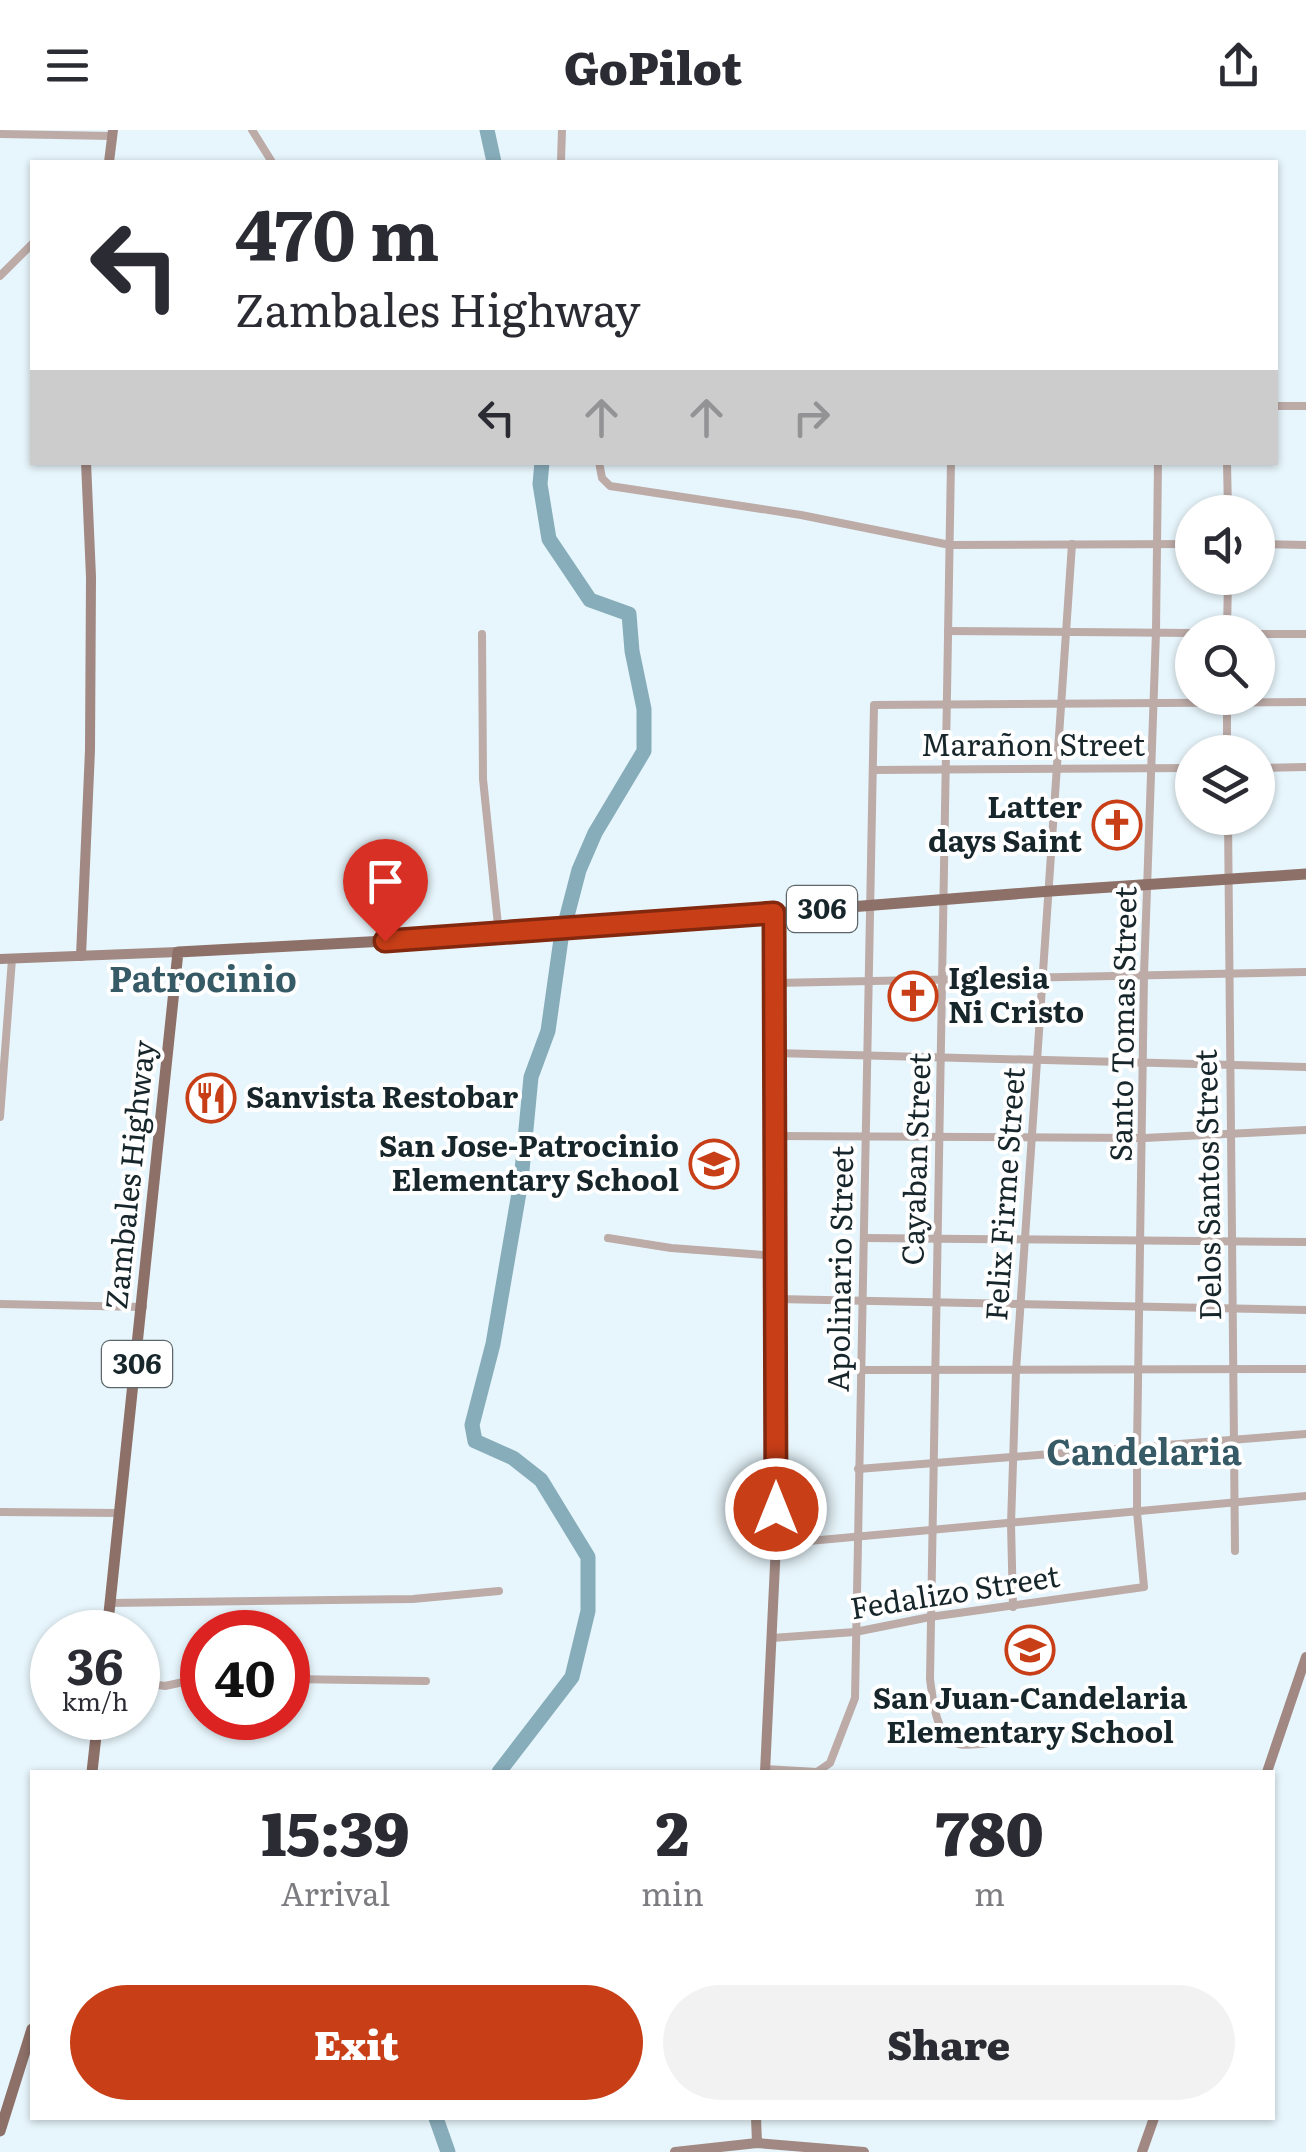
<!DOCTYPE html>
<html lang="en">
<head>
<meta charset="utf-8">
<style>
  :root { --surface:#fff; --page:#f2f2f3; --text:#2b2b33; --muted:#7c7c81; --accent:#c73e17 }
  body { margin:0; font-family:Literata,serif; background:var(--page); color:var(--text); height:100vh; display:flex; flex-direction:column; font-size:38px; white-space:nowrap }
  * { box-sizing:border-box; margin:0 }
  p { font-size:32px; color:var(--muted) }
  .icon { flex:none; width:55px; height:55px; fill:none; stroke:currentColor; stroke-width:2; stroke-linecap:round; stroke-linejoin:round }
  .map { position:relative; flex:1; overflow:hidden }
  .details { position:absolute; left:30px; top:1640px; width:1245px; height:350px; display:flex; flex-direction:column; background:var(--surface); border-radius:0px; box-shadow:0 2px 8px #0004 }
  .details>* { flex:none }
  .top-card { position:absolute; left:30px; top:30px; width:1248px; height:305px; border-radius:0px; box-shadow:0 2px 8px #0004; background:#fff; color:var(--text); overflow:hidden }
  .fabs { position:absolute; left:1175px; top:365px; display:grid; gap:20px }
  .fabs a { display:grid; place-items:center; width:100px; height:100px; border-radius:50%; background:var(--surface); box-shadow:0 2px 8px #0004; font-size:50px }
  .speed { position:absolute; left:30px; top:1480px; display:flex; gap:20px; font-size:50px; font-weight:700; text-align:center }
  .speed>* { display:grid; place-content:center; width:130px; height:130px; border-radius:50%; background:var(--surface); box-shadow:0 2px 8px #0004; line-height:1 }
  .speed small { font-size:25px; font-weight:400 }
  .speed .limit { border:15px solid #d22; background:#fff; color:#111 }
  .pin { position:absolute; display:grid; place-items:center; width:85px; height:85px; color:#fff; margin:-102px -42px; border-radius:50% 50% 50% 0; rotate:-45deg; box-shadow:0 0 10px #0007 }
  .pin .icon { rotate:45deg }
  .me { position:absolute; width:110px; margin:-55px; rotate:0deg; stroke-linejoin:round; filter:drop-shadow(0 0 8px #0008) }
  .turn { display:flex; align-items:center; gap:35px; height:210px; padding:0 40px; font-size:45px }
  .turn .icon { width:130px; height:130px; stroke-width:2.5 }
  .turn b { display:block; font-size:70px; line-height:85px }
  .lanes { display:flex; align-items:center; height:95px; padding:0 40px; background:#0003; justify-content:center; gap:50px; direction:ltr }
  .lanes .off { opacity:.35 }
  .eta { display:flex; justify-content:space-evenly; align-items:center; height:170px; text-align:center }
  .eta b { font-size:60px; font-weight:800; line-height:70px }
  .primary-button { display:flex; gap:20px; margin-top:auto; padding:20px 40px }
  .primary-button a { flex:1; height:115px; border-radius:60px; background:var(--accent); color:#fff; font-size:40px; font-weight:800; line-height:115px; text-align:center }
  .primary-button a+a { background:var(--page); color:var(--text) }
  header { display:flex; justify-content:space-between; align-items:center; height:130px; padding:0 40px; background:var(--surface); font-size:45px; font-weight:800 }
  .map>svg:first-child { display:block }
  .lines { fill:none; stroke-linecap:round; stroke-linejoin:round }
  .river { stroke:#88adba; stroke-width:15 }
  .street { stroke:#bcaba7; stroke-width:8 }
  .secondary { stroke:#a18882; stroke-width:10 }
  .primary { stroke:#8d7068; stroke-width:11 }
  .route-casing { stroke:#81280f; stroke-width:25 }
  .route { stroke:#c73e17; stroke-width:18 }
  .labels { text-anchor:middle; stroke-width:8; stroke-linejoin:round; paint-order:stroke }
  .shield { fill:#fff; stroke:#5d676b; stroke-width:2.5 }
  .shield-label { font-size:28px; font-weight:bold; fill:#17262b }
  .street-label { font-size:30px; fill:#17262b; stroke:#fff }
  .poi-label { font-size:30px; font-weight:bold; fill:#17262b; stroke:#fff; text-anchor:end }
  .quarter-label { font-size:35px; font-weight:bold; fill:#365a66; stroke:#fff }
</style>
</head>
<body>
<header><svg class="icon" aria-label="menu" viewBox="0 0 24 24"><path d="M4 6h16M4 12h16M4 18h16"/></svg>GoPilot<svg class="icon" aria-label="share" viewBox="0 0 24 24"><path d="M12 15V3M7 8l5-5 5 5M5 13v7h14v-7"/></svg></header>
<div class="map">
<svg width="1306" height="2022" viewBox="0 0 1306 2022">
  <rect width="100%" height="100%" fill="#e7f6fc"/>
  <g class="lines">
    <g class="river">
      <path d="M487,0L494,32"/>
      <path d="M499,1642L572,1547L588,1481V1427L541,1350L513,1328L475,1311L472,1295L493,1214L521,1051L531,947L548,901L561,809L579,740L595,703L644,621V579L632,521L629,484L590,470L549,409L540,354L542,332"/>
      <path d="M436,1988L448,2022"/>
    </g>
    <g class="street">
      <path d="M252,0L272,32"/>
      <path d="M0,4L112,6"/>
      <path d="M561,32L562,0"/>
      <path d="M0,146L32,114"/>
      <path d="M1275,276H1306"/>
      <path d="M599,332L602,348L610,356L801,385L950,415L1192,414"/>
      <path d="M951,332L930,1549C933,1569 935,1608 959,1614C971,1617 989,1612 1001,1612"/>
      <path d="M1227,332L1228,382"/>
      <path d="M1258,414L1306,415"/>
      <path d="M948,501L1192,503"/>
      <path d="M1227,502L1228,448"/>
      <path d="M482,504L483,649L499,805"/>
      <path d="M1258,504H1306"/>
      <path d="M1227,568V622"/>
      <path d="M1258,638L1306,637"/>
      <path d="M873,640L1192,638"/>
      <path d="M1228,688L1235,1421"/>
      <path d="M775,853L1306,842"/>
      <path d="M775,923L1306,937"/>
      <path d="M0,987L12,829"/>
      <path d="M775,1006L1144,1008L1306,1000"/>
      <path d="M608,1108L671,1118L777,1126"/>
      <path d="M865,1108L1306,1112"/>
      <path d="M777,1169L1306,1180"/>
      <path d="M0,1174L143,1177"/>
      <path d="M862,1240L1306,1239"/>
      <path d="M858,1339L1306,1304"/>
      <path d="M0,1382L120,1383"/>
      <path d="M776,1414L1306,1366"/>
      <path d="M110,1473L413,1469L499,1461"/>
      <path d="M1013,1477L1011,1394L1016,1241L1072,414"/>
      <path d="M772,1508L855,1502L930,1487L1144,1457L1137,1382V1319L1144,845L1156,502L1158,332"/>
      <path d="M288,1549L426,1551"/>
      <path d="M138,1552L165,1556L202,1548"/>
      <path d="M765,1639L817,1642L830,1633L855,1568L874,575L1306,572"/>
    </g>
    <g class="secondary">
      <path d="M109,32L113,0"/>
      <path d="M81,826L90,620L91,447L86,332"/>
      <path d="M0,829L178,822"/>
      <path d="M765,1642L776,1414L774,783"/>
      <path d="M1267,1642L1306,1527"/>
      <path d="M756,1988L757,2013"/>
      <path d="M675,2022L757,2013L864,2022"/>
      <path d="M1142,2022L1154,1988"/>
    </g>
    <g class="primary">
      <path d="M107,1502L178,822L499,805L1051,761L1306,744"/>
      <path d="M92,1642L98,1588"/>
      <path d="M0,2001L32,1899"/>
    </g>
  </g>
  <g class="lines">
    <g class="route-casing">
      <path id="route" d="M385,811L774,783L776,1379"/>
    </g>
    <use href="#route" class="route"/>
  </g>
  <defs>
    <g id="church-ring" transform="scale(2.5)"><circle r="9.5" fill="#fff" stroke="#c73e17" stroke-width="1.5"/><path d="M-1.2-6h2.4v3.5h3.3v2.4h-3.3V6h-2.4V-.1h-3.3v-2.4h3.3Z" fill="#c73e17"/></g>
    <g id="restaurant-ring" transform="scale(2.5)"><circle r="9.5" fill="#fff" stroke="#c73e17" stroke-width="1.5"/><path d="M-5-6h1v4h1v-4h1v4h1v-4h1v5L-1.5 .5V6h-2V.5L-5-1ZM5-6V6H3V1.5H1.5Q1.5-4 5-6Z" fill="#c73e17"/></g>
    <g id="school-ring" transform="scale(2.5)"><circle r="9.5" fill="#fff" stroke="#c73e17" stroke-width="1.5"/><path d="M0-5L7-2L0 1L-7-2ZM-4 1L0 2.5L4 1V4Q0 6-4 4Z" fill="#c73e17"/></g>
  </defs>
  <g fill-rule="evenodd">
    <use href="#church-ring" x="1117" y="695"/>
    <use href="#church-ring" x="913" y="866"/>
    <use href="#restaurant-ring" x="211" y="968"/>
    <use href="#school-ring" x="714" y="1034"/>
    <use href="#school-ring" x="1030" y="1520"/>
  </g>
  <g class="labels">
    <g class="shield">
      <rect x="787" y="756" width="70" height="46" rx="8"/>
      <rect x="102" y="1211" width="70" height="46" rx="8"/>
    </g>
    <g class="shield-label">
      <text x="822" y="789">306</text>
      <text x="137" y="1244">306</text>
    </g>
    <g class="street-label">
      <text x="1033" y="626">Marañon Street</text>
      <text transform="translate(1124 894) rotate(-89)" y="10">Santo Tomas Street</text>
      <text transform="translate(917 1029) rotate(-88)" y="10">Cayaban Street</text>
      <text transform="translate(131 1045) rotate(-84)" y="10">Zambales Highway</text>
      <text transform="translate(1209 1055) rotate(-91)" y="10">Delos Santos Street</text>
      <text transform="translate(1006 1064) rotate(-86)" y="10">Felix Firme Street</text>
      <text transform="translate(841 1139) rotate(-89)" y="10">Apolinario Street</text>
      <text transform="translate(955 1463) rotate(-9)" y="10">Fedalizo Street</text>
    </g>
    <g class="poi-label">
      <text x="1082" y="688">Latter<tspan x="1082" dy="34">days Saint</tspan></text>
      <text x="948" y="859" text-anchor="start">Iglesia<tspan x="948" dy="34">Ni Cristo</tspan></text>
      <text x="246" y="978" text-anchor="start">Sanvista Restobar</text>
      <text x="679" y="1027">San Jose-Patrocinio<tspan x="679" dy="34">Elementary School</tspan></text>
      <text x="1030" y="1579" text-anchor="middle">San Juan-Candelaria<tspan x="1030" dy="34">Elementary School</tspan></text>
    </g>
    <g class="quarter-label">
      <text x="203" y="862">Patrocinio</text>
      <text x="1144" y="1335">Candelaria</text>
    </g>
  </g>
</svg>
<div class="fabs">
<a><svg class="icon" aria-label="sound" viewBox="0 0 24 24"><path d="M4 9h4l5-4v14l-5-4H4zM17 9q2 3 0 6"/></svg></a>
<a><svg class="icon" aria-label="search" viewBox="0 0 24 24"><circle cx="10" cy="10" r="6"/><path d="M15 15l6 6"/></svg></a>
<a><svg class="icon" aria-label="layers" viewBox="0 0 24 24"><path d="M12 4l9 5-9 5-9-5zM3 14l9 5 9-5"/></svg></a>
</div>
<div class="speed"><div>36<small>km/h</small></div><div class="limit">40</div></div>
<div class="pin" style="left:385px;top:811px;background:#d93025"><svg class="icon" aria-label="arrive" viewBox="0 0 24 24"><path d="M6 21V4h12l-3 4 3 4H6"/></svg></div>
<svg class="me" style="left:776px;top:1379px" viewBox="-20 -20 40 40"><circle r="17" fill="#c73e17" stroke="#fff" stroke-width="3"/><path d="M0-11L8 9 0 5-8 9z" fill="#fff"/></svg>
<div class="top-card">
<div class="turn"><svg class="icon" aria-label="left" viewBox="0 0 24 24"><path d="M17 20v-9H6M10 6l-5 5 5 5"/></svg><div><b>470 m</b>Zambales Highway</div></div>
<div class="lanes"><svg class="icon" aria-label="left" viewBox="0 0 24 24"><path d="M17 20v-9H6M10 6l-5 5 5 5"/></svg><svg class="icon off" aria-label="ahead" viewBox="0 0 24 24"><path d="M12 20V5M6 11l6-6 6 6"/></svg><svg class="icon off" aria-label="ahead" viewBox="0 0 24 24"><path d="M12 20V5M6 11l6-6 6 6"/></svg><svg class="icon off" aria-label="right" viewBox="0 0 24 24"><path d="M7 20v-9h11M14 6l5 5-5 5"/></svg></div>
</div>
<section class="details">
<div class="eta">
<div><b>15:39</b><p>Arrival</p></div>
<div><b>2</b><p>min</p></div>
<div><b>780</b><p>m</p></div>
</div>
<div class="primary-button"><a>Exit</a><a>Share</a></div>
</section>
</div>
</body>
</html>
